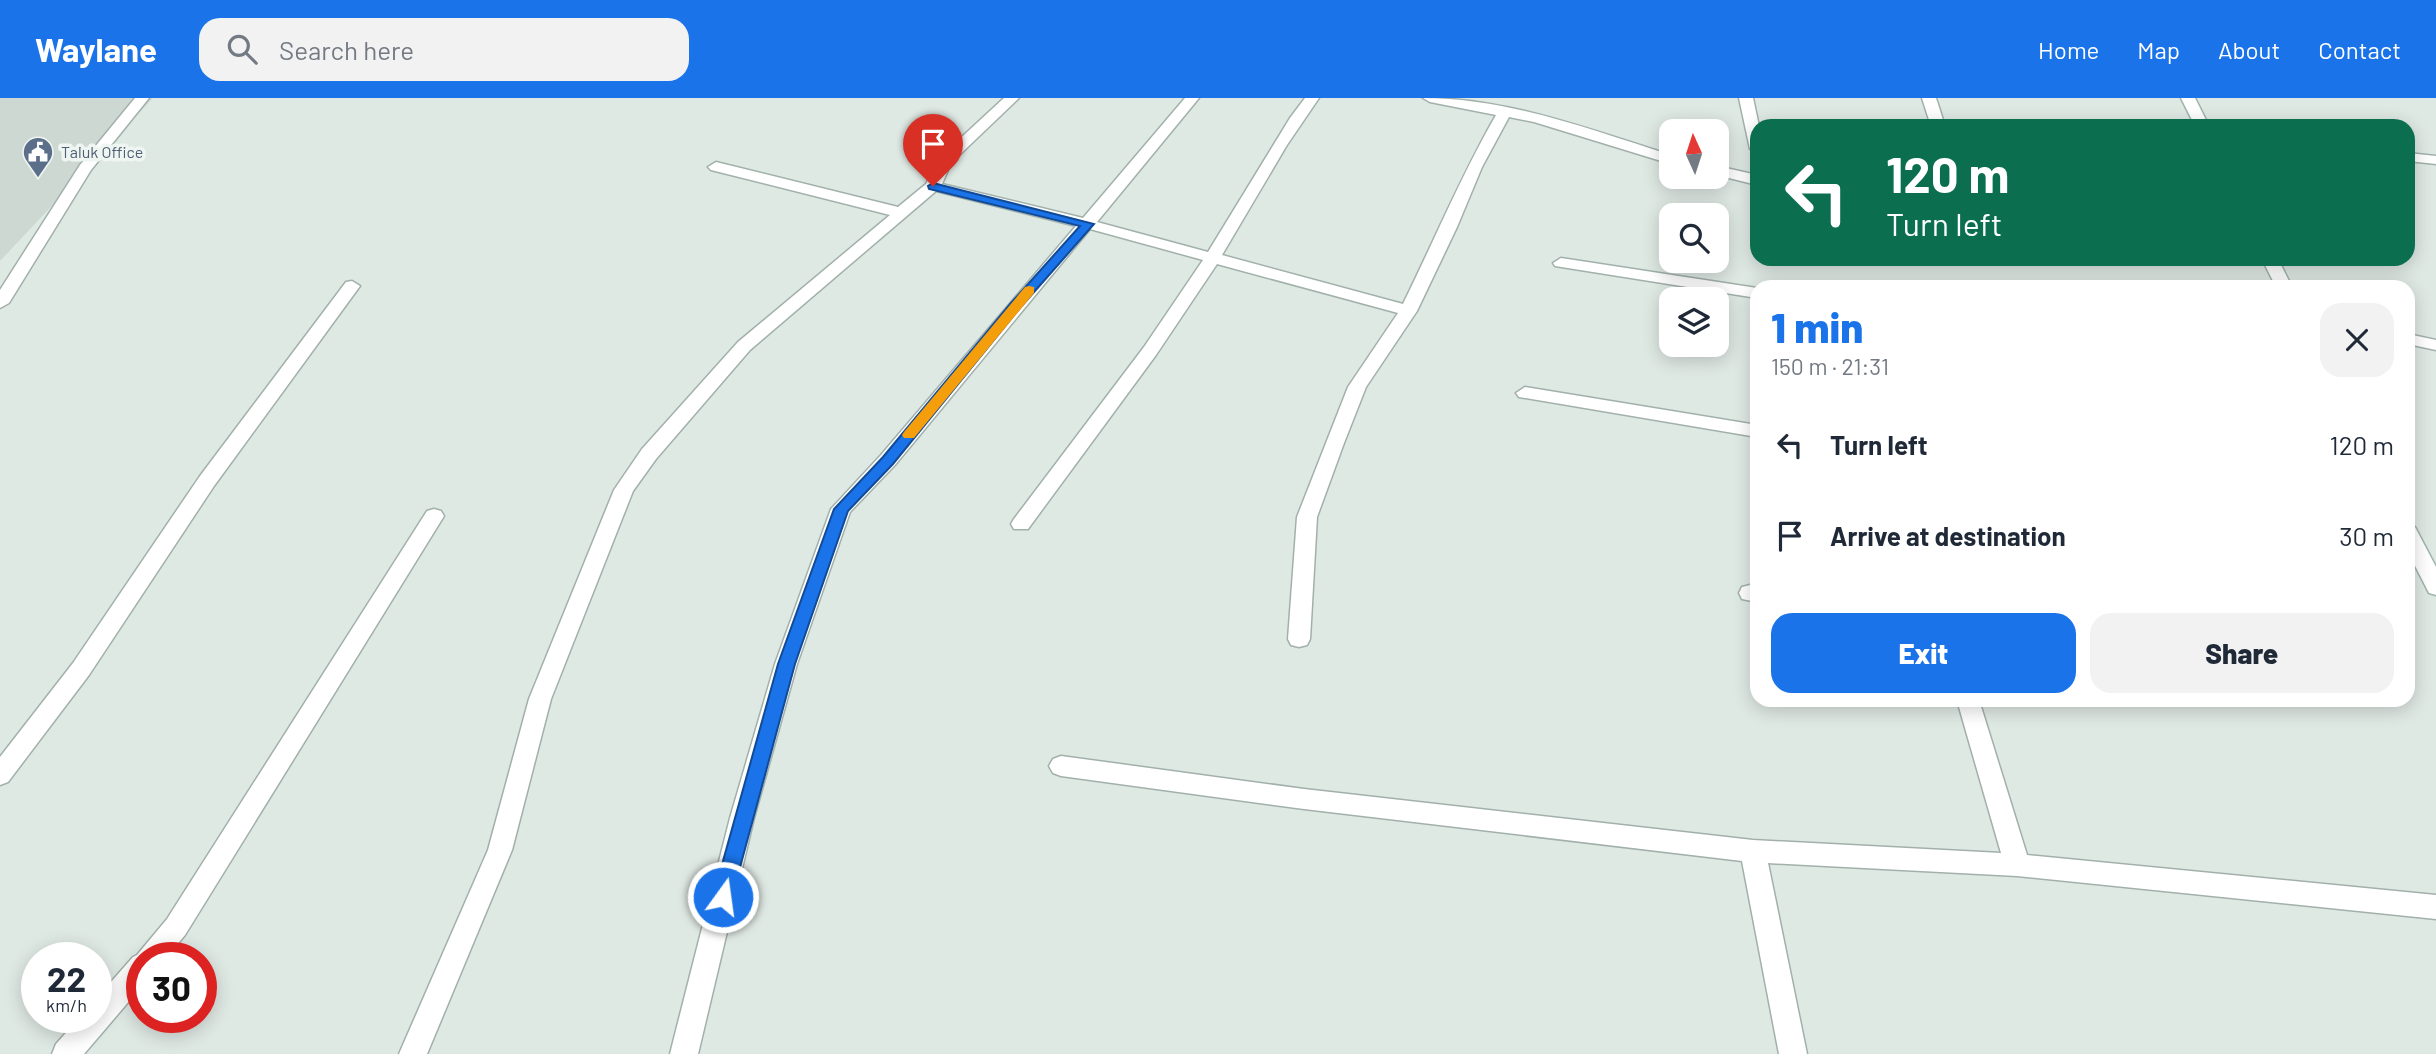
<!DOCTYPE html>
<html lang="en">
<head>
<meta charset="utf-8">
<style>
  :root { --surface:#fff; --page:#f2f2f3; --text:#1f2937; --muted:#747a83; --accent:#1a73e8 }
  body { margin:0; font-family:Barlow,sans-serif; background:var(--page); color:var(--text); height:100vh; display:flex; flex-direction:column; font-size:26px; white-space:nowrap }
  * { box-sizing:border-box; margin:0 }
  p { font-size:23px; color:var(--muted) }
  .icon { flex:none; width:38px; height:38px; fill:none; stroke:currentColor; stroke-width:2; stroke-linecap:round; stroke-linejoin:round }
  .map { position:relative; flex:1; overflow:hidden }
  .details { position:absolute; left:1750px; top:182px; width:665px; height:427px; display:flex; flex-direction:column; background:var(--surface); border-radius:21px; box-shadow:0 4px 18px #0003 }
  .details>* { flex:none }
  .banner { position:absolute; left:1750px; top:21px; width:665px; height:147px; border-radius:21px; box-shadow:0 4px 18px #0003; background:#0b6e4f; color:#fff; overflow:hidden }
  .needle { width:46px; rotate:357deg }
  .tools { position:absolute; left:1659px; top:21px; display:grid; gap:14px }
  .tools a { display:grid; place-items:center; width:70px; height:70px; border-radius:14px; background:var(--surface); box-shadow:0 4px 18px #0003; font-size:35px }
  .speed { position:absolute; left:21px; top:844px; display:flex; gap:14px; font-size:35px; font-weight:700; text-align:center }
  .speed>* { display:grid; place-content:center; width:91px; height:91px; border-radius:50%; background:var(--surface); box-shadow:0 4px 18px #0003; line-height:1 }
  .speed small { font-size:18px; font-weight:400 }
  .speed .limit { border:10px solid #d22; background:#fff; color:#111 }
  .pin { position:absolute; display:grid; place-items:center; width:60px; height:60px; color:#fff; margin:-72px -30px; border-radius:50% 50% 50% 0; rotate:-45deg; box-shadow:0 0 7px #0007 }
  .pin .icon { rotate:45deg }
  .me { position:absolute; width:77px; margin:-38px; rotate:14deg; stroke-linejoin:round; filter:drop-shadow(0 0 5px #0008) }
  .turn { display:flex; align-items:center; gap:24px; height:147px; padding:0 21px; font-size:32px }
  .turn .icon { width:91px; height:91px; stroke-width:2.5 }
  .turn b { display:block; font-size:49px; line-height:60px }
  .round { display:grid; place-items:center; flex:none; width:74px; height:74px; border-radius:21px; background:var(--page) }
  .summary { display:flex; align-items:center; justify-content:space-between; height:119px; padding:0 21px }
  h1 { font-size:42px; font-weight:800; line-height:52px; color:var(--accent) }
  .button { display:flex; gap:14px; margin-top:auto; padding:14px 21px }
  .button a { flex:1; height:80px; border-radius:21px; background:var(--accent); color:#fff; font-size:28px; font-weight:800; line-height:80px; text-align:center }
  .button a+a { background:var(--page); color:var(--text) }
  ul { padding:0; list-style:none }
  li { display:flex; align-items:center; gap:21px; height:91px; padding:0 21px }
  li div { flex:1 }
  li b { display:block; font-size:26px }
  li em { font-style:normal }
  header { display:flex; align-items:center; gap:42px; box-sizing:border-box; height:98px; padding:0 35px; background:var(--accent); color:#fff }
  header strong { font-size:33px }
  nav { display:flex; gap:38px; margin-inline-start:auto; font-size:24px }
  .search { width:490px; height:63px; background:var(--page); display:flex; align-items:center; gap:18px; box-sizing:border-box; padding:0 24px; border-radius:21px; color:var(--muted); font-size:26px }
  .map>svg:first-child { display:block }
  .built { fill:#cdd8d3 }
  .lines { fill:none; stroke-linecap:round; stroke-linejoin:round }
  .minor-casing { stroke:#a2b0ab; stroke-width:3 }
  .secondary-casing { stroke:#9fb4ac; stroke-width:3 }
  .minor { fill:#fff; fill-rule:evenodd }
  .secondary { fill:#fff; fill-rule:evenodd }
  .route { fill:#1a73e8; stroke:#114b97; stroke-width:2 }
  .slow { fill:#f59e0b }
  .labels { text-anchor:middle; stroke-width:7; stroke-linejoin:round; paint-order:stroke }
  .far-service-label { font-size:16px; fill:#4e5e75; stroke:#eff6f2; text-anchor:start }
</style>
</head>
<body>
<header>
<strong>Waylane</strong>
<div class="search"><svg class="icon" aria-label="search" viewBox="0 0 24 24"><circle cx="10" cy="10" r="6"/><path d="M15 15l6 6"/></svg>Search here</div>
<nav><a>Home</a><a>Map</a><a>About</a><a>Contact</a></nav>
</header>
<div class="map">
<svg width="2436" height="956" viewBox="0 0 2436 956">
  <rect width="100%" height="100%" fill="#dfe9e4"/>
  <path class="built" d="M0,0H153L0,163Z"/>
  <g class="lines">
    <g class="minor-casing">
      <g id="minor">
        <path d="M135,0H149L91,72L9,205L0,210V192L80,67Z"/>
        <path d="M1004,0H1019L951,65L942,86L1083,120L1185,0H1199L1097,124L1208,154L1290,20L1305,0H1319L1287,47L1222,157L1403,206C1434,143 1461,78 1496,17L1430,4L1423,0C1508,0 1591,32 1671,57V66L1534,24L1509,19L1482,69L1457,129L1417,213L1366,289L1344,345L1317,419L1310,541L1307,547L1299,549L1291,547L1288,541L1297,419L1348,289L1398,215L1217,166L1156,257L1028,431H1014L1011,426L1014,421L1144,249L1203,162L1090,131L895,367L850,414L797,566L754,720L698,956H670L730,720L775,566L831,411L881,357L1076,128L936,93L750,252L656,361L633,393L551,601L512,752L427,956H399L488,752L529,601L614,392L642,351L738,244L890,117L711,72L708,69L716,64L898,109L926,86L939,60Z"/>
        <path d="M1739,0H1753L1759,28H1757V55L1750,51Z"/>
        <path d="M1922,0H1936L1945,28H1931Z"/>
        <path d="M2408,55L2436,58V66L2408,63Z"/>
        <path d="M1717,68L1757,77V87L1717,77Z"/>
        <path d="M1561,160L1757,190V200L1555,168L1553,165Z"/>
        <path d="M352,183L360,188L214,388L89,577L8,684L0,687V659L73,565L200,378L346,184Z"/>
        <path d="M2408,236L2436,242V252L2408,246Z"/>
        <path d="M1525,289L1757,327V339L1519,299L1516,295Z"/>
        <path d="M434,411L441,413L444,418L185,837L167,859H142V888L84,956H52L56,946L80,919H96V901L133,859L137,857L167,821L427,413Z"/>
        <path d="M1750,487L1757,488V504L1742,501L1739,495L1742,489Z"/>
        <path d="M1957,602H1979L2027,757L2436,797V821L2017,778L1768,765L1807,956H1779L1742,763L1304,711L1061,678L1053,675L1049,668L1053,661L1061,658L1304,691L1753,742L2001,755Z"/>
      </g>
    </g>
    <g class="secondary-casing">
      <g id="secondary">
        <path d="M2181,0H2195L2209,28H2195Z"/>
        <path d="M2262,161H2278L2292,189H2276Z"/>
        <path d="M2408,427L2415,429L2436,469V497L2429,495L2408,454Z"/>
      </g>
    </g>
    <use href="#minor" class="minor"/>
    <use href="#secondary" class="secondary"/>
  </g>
  <path class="route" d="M933,85L1094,126L1020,210L893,366L848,413L795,566L732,799L729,805L723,807L716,805L713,799L778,566L834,411L883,359L1011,205L1080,128L929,91L928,88Z"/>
  <path class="slow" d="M1029,188L1034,189V195L914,340H904L902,337L904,334L1025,189Z"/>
  <defs>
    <g id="civic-pin" transform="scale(1.575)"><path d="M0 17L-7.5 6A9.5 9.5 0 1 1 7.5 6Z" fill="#5c6f8a" stroke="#eff6f2"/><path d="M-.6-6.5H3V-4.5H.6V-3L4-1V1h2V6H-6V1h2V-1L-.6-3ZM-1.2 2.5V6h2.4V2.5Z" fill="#fff"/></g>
  </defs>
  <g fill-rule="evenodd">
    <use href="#civic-pin" x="38" y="54"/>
  </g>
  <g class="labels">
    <g class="far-service-label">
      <text x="61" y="60">Taluk Office</text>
    </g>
  </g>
</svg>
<div class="tools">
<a><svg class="needle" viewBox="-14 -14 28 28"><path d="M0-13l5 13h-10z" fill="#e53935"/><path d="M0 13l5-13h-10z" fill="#747a83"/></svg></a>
<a><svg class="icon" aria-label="search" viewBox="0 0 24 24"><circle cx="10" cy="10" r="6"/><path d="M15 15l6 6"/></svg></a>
<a><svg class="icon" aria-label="layers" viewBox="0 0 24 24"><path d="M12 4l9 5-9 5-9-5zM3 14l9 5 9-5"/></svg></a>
</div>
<div class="speed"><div>22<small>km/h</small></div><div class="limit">30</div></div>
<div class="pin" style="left:933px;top:88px;background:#d93025"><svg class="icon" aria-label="arrive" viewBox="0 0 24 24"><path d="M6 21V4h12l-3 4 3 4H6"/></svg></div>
<svg class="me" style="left:723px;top:799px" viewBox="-20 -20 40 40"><circle r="17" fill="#1a73e8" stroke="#fff" stroke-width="3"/><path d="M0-11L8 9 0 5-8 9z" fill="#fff"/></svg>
<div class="banner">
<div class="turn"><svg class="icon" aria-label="left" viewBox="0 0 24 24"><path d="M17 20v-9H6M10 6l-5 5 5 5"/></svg><div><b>120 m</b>Turn left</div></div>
</div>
<section class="details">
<div class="summary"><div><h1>1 min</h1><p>150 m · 21:31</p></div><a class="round"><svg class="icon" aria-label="close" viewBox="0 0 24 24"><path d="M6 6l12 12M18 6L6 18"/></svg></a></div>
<ul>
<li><svg class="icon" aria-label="left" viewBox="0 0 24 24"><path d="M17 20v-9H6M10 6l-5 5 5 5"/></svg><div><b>Turn left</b></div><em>120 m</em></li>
<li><svg class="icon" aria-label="arrive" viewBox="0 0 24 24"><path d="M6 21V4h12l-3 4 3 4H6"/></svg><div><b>Arrive at destination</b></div><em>30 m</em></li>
</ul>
<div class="button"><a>Exit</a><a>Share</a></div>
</section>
</div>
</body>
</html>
